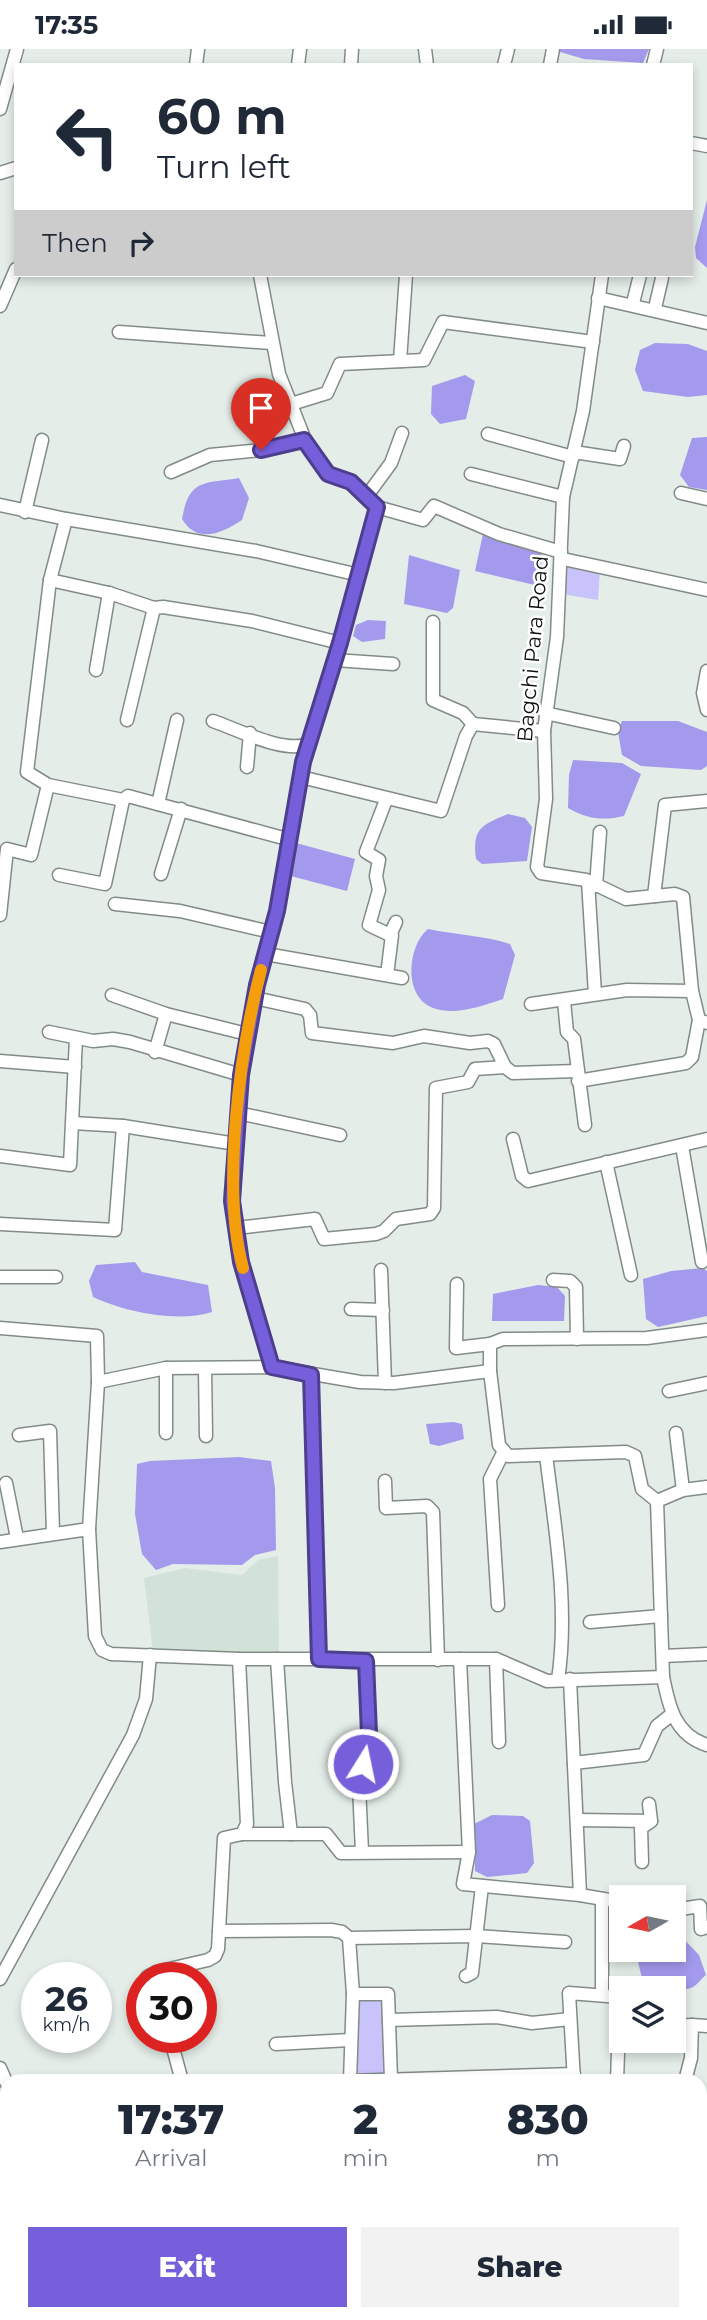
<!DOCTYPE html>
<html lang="en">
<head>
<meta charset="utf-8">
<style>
  :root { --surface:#fff; --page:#f2f2f3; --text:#1f2937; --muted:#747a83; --accent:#765fda }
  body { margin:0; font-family:Montserrat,sans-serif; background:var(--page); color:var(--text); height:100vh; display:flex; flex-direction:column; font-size:26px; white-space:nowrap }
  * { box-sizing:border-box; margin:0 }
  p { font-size:23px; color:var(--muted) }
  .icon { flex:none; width:38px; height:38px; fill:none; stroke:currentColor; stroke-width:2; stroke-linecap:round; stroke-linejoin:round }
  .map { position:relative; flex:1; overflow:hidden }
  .drawer { position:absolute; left:0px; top:2025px; width:707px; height:247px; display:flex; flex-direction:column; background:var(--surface); border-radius:21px 21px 0 0; box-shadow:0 4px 10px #0003 }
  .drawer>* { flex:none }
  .hud { position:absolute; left:14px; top:14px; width:679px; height:214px; border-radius:0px; box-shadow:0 4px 10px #0003; background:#fff; color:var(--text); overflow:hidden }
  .needle { width:46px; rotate:261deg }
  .controls { position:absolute; left:609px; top:1836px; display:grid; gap:14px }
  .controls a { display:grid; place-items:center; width:77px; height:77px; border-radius:0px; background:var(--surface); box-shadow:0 4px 10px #0003; font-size:35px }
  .speed { position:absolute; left:21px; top:1913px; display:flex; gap:14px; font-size:35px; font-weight:700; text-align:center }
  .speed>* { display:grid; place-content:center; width:91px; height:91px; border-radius:50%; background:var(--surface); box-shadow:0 4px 10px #0003; line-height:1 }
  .speed small { font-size:18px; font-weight:400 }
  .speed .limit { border:10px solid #d22; background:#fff; color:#111 }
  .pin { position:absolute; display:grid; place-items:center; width:60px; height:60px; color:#fff; margin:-72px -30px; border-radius:50% 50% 50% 0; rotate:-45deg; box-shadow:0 0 7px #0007 }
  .pin .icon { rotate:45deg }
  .me { position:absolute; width:77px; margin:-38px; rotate:10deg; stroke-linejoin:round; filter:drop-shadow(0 0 5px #0008) }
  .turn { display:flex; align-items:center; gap:24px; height:147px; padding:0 28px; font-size:32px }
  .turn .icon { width:91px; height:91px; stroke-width:2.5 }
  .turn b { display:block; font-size:49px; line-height:60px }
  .then { display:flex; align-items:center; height:66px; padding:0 28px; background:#0003; gap:14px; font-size:26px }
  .eta { display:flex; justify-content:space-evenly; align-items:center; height:119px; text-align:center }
  .eta b { font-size:42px; font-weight:800; line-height:49px }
  .button { display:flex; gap:14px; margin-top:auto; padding:14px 28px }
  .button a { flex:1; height:80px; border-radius:0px; background:var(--accent); color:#fff; font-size:28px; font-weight:800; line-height:80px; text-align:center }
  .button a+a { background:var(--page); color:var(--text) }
  .status { display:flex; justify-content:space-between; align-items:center; height:49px; padding:0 35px; background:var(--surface); direction:ltr }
  .status svg { height:19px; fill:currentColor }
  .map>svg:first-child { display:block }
  .built { fill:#d2e2d8 }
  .green { fill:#c8c4fb }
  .water { fill:#a39aed }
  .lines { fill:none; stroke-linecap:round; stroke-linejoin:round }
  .street-casing { stroke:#838b87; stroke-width:15 }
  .secondary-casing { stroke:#838b87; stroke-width:20 }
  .street { stroke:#fff; stroke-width:12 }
  .secondary { stroke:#fff; stroke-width:18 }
  .route-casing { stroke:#4d3e8e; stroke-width:18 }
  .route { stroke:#765fda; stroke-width:12 }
  .slow { stroke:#f59e0b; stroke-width:12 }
  .labels { text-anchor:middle; stroke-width:5; stroke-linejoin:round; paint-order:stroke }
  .street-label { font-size:21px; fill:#0d100e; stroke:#fff }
</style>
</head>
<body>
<div class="status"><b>17:35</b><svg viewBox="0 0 49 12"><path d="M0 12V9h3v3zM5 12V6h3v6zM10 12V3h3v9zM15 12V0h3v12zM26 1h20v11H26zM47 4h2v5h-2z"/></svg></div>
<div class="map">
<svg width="707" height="2271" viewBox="0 0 707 2271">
  <rect width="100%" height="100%" fill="#e4ede8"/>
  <path class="built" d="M278,1507L279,1605L153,1603L144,1529L185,1519L242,1526L258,1511Z"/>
  <g class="green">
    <path d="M566,514L600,521L598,551L562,545Z"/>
    <path d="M354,1946L386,1949L387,2027L354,2029Z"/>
  </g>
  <g class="water">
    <path d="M560,0H649L643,14L584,10L560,3Z"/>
    <path d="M707,151V219L696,209L695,198Z"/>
    <path d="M655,294L688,295L707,302V346L688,348L643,342L635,321L640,301Z"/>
    <path d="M465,326L475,332L466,370L440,375L431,365L432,337Z"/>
    <path d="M707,388V441L689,438L680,426L692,389Z"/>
    <path d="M239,429L249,449L242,471C221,485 197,495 182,470C189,429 204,435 239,429Z"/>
    <path d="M483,485L537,501L542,506L539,537L475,522Z"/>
    <path d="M409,506L460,521L453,559L447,564L404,555Z"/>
    <path d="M368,571L386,572L385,590L362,593L353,587L356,576Z"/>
    <path d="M622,672H678L707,683V717L701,721L641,717L622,706L618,683Z"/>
    <path d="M573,711L622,714L641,725L624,767C603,772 587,770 568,759L569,726Z"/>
    <path d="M508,765L525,769L532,778L527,812L482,815L476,810C472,780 481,776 508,765Z"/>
    <path d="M296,794L355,810L347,842L291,827Z"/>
    <path d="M428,880C455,886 483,886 510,895L515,906L503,950C482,957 455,967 433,959C402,947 408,896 428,880Z"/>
    <path d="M135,1213L142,1223L208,1236L212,1263C178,1274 125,1263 93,1248L89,1232L96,1216Z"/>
    <path d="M703,1219L707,1222V1267L658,1278L646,1270L643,1230L671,1222Z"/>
    <path d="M538,1236L557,1238L565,1247L564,1272H492L493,1245Z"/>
    <path d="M453,1373L462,1375L464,1390L439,1397L430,1395L426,1375Z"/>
    <path d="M239,1408L271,1412L275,1439L276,1501L255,1506L242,1516L173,1515L156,1521L142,1505L135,1465L137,1415L150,1412Z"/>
    <path d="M492,1766L523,1767L530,1772L534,1814L527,1824L487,1828L475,1822L474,1775Z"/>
    <path d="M674,1880L699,1906L706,1926C702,1929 697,1936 693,1938C680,1944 654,1941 643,1933L635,1901L674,1900Z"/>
  </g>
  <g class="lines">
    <g class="street-casing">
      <g id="street">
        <path d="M425,0L427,16"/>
        <path d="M196,16L198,0"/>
        <path d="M298,16L300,0"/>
        <path d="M351,16L352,0"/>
        <path d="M504,16L508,0"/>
        <path d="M550,16L553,0"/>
        <path d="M653,16L657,0"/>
        <path d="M0,60L17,0"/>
        <path d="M691,94L707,97"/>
        <path d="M0,124L16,119"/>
        <path d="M260,226L279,325L305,391L328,425L351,433L377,458L340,594L303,713L277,862L257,936L241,1026L232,1152L241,1213L272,1318"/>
        <path d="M602,226L583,362L563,448L557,588L544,682L546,750L537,818L541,824L586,831L626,850L675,845L683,848L692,942L699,971L707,974"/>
        <path d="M598,249L707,274"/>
        <path d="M633,254L640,226"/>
        <path d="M0,257L16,220"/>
        <path d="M655,259L662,229"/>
        <path d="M119,283L271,294"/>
        <path d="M400,312L406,226"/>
        <path d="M288,356L327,344L340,315L424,311L443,273L593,293"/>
        <path d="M488,385L573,408"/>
        <path d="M574,403L620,410L624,397"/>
        <path d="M171,423L210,406L261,401L305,391"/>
        <path d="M471,425L563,448"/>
        <path d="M681,444L707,450"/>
        <path d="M366,448L391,414L402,384"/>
        <path d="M0,456L66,470"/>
        <path d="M377,458L423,471L434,457L499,485L561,503"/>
        <path d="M25,463L42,391"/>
        <path d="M563,510L707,541"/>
        <path d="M50,531L109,544L154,559L163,558L252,572L340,594"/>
        <path d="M433,573V651L463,664L473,675"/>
        <path d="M335,611L393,615"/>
        <path d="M96,621L109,544"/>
        <path d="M707,622L703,644L707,661"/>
        <path d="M545,664L614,679"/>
        <path d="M127,671L154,559"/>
        <path d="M213,672C239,681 286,706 310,694"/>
        <path d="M247,718L250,684"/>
        <path d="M301,728L441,762L466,687L473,675L544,682"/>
        <path d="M386,751L366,803L379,811L376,827L379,841L369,876L390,886L396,873"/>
        <path d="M158,755L177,671"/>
        <path d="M287,790L128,747L123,751L48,736L27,723L50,531L66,470L256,502L359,526"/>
        <path d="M161,825L181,760"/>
        <path d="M59,826L105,835L123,751"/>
        <path d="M588,832L595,945"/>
        <path d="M596,837L600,783"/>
        <path d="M654,847L665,756L707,752"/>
        <path d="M115,855L180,862L271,883"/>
        <path d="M0,866L7,800L31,806L48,736"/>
        <path d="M266,905L402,929"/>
        <path d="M387,926L392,886"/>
        <path d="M112,946L166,965L247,985"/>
        <path d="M255,949L305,960L310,966L312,984L393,994L424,987L470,994L488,992L494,995L505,1018L513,1024L577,1022"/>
        <path d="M564,952L567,983L574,990L585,1076"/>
        <path d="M531,955L627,941L692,942"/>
        <path d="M49,983L93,992L113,990L130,993L241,1026"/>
        <path d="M155,1003L166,965"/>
        <path d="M0,1012L75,1018"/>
        <path d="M578,1032L686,1014L692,1008L699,971"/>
        <path d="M238,1064L340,1086"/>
        <path d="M73,1074L123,1077L236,1095"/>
        <path d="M513,1090L522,1127L528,1132L707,1090"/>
        <path d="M682,1097L702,1213"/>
        <path d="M0,1107L70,1116L76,989"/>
        <path d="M606,1113L631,1226"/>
        <path d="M0,1175L115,1181L123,1077"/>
        <path d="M237,1179L315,1170L324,1190L376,1185L384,1182L396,1170L430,1165L434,1159L436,1039L468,1033L475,1020L505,1018"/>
        <path d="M381,1221L385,1334"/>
        <path d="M0,1228H56"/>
        <path d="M553,1231L570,1232L576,1238L577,1290"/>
        <path d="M457,1235L456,1299L490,1295"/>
        <path d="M351,1260L383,1261"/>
        <path d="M0,1279L97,1287L98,1333"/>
        <path d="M205,1320L206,1387"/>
        <path d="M490,1322V1295L503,1290L647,1289L707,1281"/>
        <path d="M311,1326L319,1610"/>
        <path d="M669,1342L707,1334"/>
        <path d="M166,1384V1319"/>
        <path d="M676,1384L683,1441"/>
        <path d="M19,1386L50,1382L53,1484"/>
        <path d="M546,1406C555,1480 569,1557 558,1631"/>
        <path d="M385,1432L386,1459L427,1457L433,1463L438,1611"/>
        <path d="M6,1434L17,1489"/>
        <path d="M657,1452L683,1441L707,1438"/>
        <path d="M89,1480L98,1333L166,1319L272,1318L360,1333L394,1334L490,1322L499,1396L508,1407L626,1403L635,1407L642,1440L657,1452L663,1628"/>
        <path d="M0,1493L89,1480L95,1587L102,1601L111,1605L239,1610H496L547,1632L663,1628C669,1658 675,1686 707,1696"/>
        <path d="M498,1556L490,1430L504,1402"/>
        <path d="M590,1573L661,1567"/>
        <path d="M663,1607L707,1605"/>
        <path d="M277,1610L285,1733L291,1785"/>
        <path d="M460,1610L469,1803L463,1835L580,1846L621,1853"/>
        <path d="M496,1610L499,1693"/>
        <path d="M570,1630L580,1846"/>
        <path d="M574,1714L644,1706L657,1677L671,1666"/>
        <path d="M577,1771L651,1772"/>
        <path d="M242,1785H326L341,1804L469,1803"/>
        <path d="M362,1803L359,1737L369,1685L366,1612"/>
        <path d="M642,1813L641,1779L651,1772L649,1755"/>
        <path d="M674,1861L700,1857L701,1880L707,1878"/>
        <path d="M219,1882L331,1881L342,1883L349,1889L476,1887L565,1893"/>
        <path d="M349,1889L353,1945"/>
        <path d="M466,1927L472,1924L482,1837"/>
        <path d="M147,1928L156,1923L208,1911L215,1907L218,1900L224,1789L242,1785L247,1775L239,1610"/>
        <path d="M0,1930L133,1686L146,1650L150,1606"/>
        <path d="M602,1946V1850"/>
        <path d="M389,1971L497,1968L532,1974L570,1970"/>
        <path d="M692,1976L707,1977"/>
        <path d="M674,1977L692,1976L691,2009L685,2032"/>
        <path d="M170,1988L182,2032"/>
        <path d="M276,1995L350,1991"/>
        <path d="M0,2019L7,2035"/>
        <path d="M347,2032L574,2025"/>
        <path d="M350,2032L353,1945H388L391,2030"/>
        <path d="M574,2032L569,1944L620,1948L617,2032"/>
        <path d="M100,2264L102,2271"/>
        <path d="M616,2271V2264"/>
      </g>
    </g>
    <g class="secondary-casing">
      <g id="secondary">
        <path d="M700,2127L707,2129"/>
        <path d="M223,2264V2271"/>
      </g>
    </g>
    <use href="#street" class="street"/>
    <use href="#secondary" class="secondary"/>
  </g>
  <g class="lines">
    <g class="route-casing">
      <path id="route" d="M261,401L304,391L328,425L351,433L377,458L340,594L303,713L277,862L257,936L241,1026L232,1152L241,1213L272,1318L311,1326L319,1610L366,1612L369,1685L363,1715"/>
    </g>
    <use href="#route" class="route"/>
    <path class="slow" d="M243,1219C221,1139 240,1001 261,921"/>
  </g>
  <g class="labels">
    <g class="street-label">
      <text transform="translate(533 600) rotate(-85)" y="7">Bagchi Para Road</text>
    </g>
  </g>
</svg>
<div class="controls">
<a><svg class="needle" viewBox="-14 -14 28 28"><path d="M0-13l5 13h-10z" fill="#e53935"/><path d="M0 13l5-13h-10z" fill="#747a83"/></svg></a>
<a><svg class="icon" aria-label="layers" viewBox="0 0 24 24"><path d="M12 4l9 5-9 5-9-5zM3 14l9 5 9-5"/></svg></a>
</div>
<div class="speed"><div>26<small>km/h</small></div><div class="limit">30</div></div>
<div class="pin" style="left:261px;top:401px;background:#d93025"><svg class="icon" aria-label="arrive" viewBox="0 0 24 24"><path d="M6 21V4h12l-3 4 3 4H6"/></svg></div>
<svg class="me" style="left:363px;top:1715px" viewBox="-20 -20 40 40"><circle r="17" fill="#765fda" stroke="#fff" stroke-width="3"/><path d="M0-11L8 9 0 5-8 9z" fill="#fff"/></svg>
<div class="hud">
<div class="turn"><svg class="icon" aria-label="left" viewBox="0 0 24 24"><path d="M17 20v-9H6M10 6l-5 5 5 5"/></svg><div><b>60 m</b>Turn left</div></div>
<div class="then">Then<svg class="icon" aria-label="right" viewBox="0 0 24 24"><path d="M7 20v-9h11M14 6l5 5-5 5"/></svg></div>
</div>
<section class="drawer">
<div class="eta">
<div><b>17:37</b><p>Arrival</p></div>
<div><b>2</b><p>min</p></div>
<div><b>830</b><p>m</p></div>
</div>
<div class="button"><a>Exit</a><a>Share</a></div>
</section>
</div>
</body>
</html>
